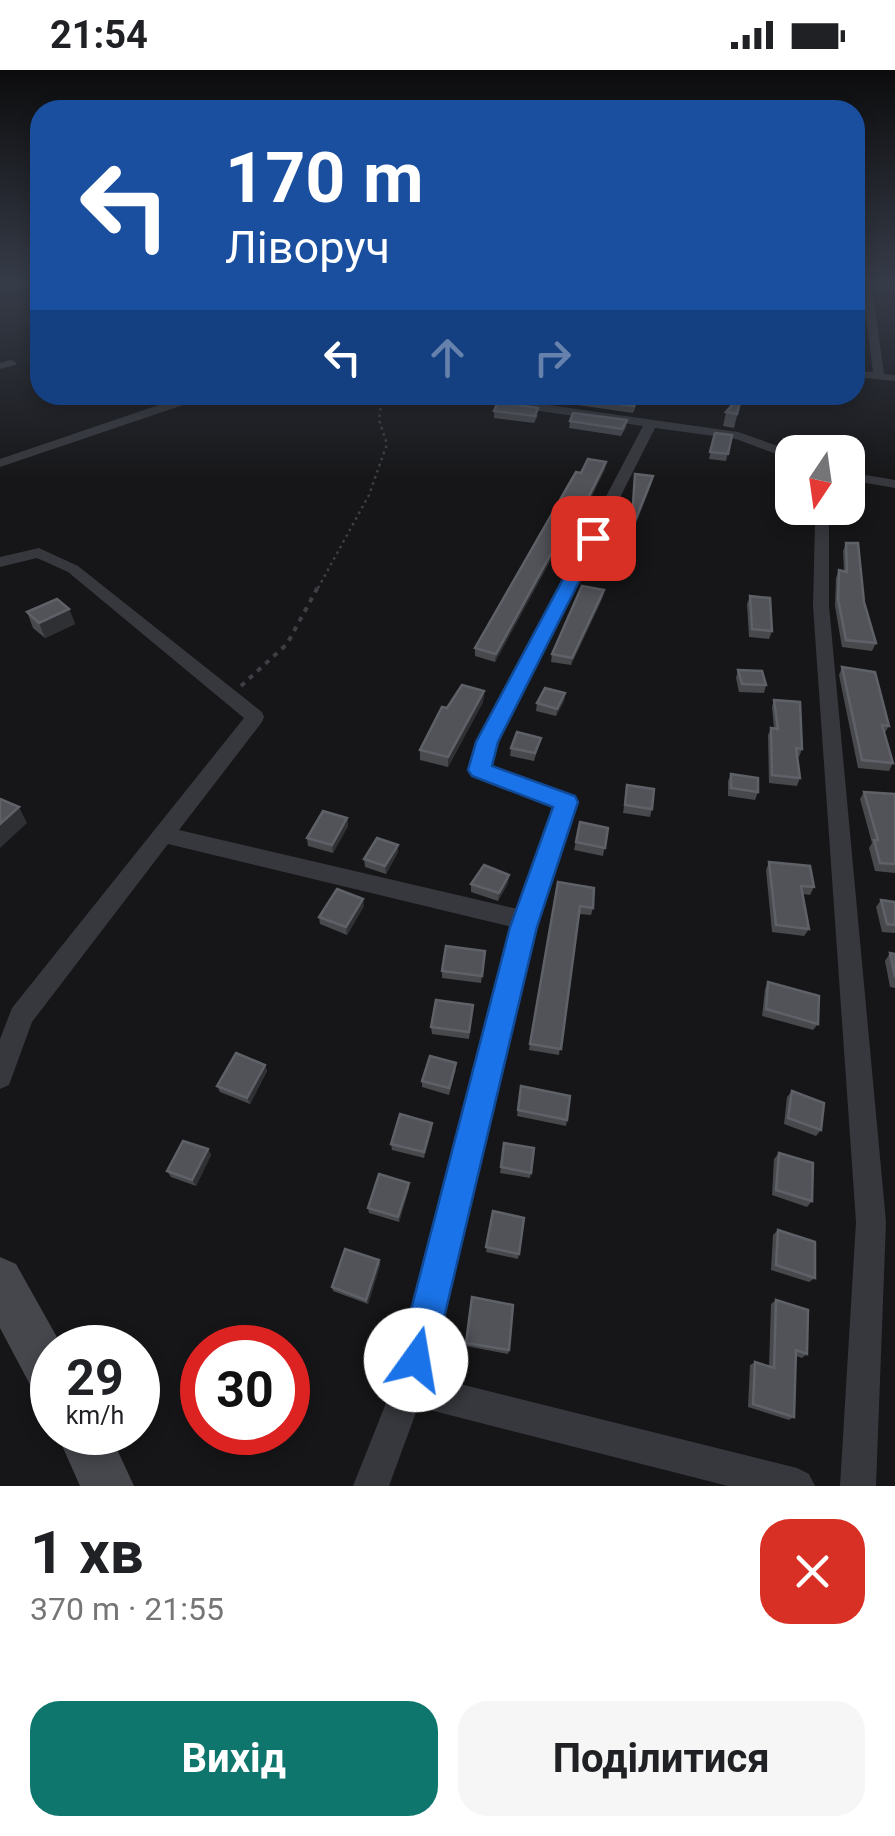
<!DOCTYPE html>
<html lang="uk">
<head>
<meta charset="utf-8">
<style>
  :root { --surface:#fff; --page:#f6f6f6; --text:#202124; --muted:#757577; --accent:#0f766e }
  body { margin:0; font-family:Roboto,sans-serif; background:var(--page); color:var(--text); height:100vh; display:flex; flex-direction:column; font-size:38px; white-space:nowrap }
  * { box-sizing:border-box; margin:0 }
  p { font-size:32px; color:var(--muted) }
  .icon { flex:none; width:55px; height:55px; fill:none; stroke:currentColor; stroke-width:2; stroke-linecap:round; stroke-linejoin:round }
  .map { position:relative; height:1416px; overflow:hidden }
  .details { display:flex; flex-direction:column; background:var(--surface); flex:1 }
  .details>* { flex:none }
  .guide { position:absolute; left:30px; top:30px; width:835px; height:305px; border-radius:30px; box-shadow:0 5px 15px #0003; background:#1a4fa0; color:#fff; overflow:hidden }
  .needle { width:65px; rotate:193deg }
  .tools { position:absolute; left:775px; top:365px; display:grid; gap:20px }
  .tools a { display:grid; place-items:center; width:90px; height:90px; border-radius:20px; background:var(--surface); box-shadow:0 5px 15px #0003; font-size:50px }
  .speed { position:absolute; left:30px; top:1255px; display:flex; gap:20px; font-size:50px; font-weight:700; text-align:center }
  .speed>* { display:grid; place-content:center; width:130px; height:130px; border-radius:50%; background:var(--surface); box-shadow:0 5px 15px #0003; line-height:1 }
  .speed small { font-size:25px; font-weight:400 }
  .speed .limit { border:15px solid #d22; background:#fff; color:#111 }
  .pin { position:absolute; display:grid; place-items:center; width:85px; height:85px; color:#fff; margin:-42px; border-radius:20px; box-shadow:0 5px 15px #0006 }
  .me { position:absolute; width:110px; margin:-55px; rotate:13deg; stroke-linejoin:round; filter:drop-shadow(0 0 8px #0008) }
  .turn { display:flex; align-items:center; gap:35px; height:210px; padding:0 30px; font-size:45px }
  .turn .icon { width:130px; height:130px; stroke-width:2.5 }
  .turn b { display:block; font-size:70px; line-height:85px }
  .lanes { display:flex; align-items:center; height:95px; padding:0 30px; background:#0003; justify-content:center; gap:50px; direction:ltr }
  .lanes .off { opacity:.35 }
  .round { display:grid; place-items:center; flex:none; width:105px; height:105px; border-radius:30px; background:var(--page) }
  .summary { display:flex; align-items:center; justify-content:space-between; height:170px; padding:0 30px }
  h1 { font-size:60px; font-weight:700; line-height:75px }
  .cta { display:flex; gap:20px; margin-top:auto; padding:20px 30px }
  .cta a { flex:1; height:115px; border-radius:30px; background:var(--accent); color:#fff; font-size:40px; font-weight:700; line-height:115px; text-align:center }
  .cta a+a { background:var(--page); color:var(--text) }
  .status { display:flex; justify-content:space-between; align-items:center; height:70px; padding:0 50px; background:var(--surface); direction:ltr }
  .status svg { height:28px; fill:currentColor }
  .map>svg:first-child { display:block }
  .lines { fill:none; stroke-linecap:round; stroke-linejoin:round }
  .path-far1 { stroke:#3d3f44; stroke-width:2.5; stroke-dasharray:2.5 4; stroke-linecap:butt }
  .path { stroke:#3d3f44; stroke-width:4; stroke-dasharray:5 6; stroke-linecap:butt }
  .street { fill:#37383d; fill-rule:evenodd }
  .secondary { fill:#45474d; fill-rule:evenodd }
  .wall { fill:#47494d }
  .shaded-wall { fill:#2f3033 }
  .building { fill:#525359; stroke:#5f6168; stroke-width:2.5 }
  .route { fill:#1a73e8; stroke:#114b97; stroke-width:2.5 }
</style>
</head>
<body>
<div class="status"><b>21:54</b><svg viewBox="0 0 49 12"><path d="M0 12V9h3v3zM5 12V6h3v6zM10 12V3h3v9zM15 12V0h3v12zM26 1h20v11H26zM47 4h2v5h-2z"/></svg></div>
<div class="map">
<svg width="895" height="1416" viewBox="0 0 895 1416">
  <rect width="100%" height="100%" fill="#161618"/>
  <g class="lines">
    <path class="path-far1" d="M318,518L369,425L387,374L379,350L382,325"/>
    <path class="path" d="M241,616L287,574L319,515"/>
    <g class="street">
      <path d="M861,212H871L884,304L895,305V311L855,307V301L873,302Z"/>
      <path d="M11,290L17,293L15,295L0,299V293Z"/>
      <path d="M449,325H479L738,362L795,382L792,390L736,369L655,358L497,672L491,696L573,727L576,732L536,857L428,1306L797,1398L809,1404L815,1416H728L418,1337L389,1416H353L392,1318L512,857L168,774L32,952L9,1015L0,1019V969L12,938L244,648L68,502L37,488L0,497V487L39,478L78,496L262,642L264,647L262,652L179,760L518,839L554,736L473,705L470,700L477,672L643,356L455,329Z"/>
      <path d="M185,326L189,327V333L0,397V389Z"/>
      <path d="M848,402L895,410V418L848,410Z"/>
      <path d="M827,438H841L829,453V536L886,1152L876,1416H840L856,1152L813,536L815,453Z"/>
    </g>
    <g class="secondary">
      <path d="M0,1187L16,1194L63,1278H52V1332L35,1324L0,1258Z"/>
      <path d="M56,1362H109L134,1416H80Z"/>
    </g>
  </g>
  <g class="wall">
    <path d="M506,325H546L544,330Z"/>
    <path d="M742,325L734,358L723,356L726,342Z"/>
    <path d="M579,329L636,336L633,343L578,335Z"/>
    <path d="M494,341L538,345L534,353L494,348Z"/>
    <path d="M627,350L626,357L621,366L569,358L570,351Z"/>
    <path d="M715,363L732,365L726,391L709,389Z"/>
    <path d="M606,392L605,399L586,438L580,436L495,592L475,586V578L581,403Z"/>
    <path d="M846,473L876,573L872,581L842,577L835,536L836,508L839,500L844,501L843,481Z"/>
    <path d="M750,526L772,561L769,569L749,567L747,534Z"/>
    <path d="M603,527L571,595L551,592L552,584Z"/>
    <path d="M69,539L75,554L45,568L33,558L27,542Z"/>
    <path d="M842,597L889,656L884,664L893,693L889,701L858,698L839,605Z"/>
    <path d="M738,600L766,615L764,623L739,622L736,608Z"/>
    <path d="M484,621L483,632L448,697L420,690V680L447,638Z"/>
    <path d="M565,623L564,631L556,646L536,641L537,633Z"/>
    <path d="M774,630L802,679L799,687L797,686L800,708L797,716L769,713L768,665L771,658H774L772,637Z"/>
    <path d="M541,668L534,691L510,686L511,678Z"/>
    <path d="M731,704L758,722L755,730L728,726V711Z"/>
    <path d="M864,722L895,724V803L875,801L869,778L872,773L860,729Z"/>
    <path d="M626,723L652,739L650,747L623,743Z"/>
    <path d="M347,748L348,756L333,783L308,776L307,768Z"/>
    <path d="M580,752L608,758L603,786L574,780Z"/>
    <path d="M398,775V782L386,804L365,797L364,789Z"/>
    <path d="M769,792L814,817L810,825L803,824L809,859L804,866L772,862L766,800Z"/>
    <path d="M558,812L593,838L591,845L579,844L559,985L529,980Z"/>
    <path d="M508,813L498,831L471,822V814Z"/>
    <path d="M881,830L895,832V863L882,862L876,837Z"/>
    <path d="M364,836L347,865L320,854L319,847Z"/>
    <path d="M485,881L481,913L442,908V901Z"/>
    <path d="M890,883L895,884V918L890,917L885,891Z"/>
    <path d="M768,912L818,954L813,960L762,946L765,919Z"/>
    <path d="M473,935L469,969L432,964L431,957Z"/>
    <path d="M265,995L267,1001L250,1034L220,1022L217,1016Z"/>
    <path d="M456,999L449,1025L422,1017V1011Z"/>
    <path d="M521,1016L567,1050L566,1056L517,1046Z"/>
    <path d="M792,1021L821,1060L816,1066L784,1054L787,1027Z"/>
    <path d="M432,1053V1059L424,1088L392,1080L391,1074Z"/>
    <path d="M208,1079L211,1085L196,1116L171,1107L167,1101Z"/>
    <path d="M779,1083L812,1131L807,1137L772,1125L774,1089Z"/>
    <path d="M501,1097L531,1103L530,1108L500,1103Z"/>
    <path d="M409,1113V1118L399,1152L369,1143L368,1138Z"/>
    <path d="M493,1141L524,1148L518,1189L486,1182Z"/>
    <path d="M778,1160L815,1208L809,1212L771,1200L773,1165Z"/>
    <path d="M379,1190L380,1195L368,1234L333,1221L332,1217Z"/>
    <path d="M472,1227L509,1280L508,1284L466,1276Z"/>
    <path d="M776,1230L807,1284L802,1288L796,1286L794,1347L789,1350L748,1337L750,1295L755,1292L769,1297L771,1234Z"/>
  </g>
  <g class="shaded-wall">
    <path d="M606,392L605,399L586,438L587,430Z"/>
    <path d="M653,406L652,413L634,459L635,451Z"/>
    <path d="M581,429L580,436L495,592L496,584Z"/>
    <path d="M604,520L603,527L571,595L572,588Z"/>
    <path d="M69,539L75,554L45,568L39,553Z"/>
    <path d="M484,621L483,632L448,697V687Z"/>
    <path d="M565,623L564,631L556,646L557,639Z"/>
    <path d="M19,737L27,753L0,778V754Z"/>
    <path d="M347,748L348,756L333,783L332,775Z"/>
    <path d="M398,775V782L386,804L385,796Z"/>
    <path d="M509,805L508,813L498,831L499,823Z"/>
    <path d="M363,829L364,836L347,865L346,857Z"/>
    <path d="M265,995L267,1001L250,1034L247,1028Z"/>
    <path d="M432,1053V1059L424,1088V1082Z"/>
    <path d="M208,1079L211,1085L196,1116L192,1110Z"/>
    <path d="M409,1113V1118L399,1152L398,1147Z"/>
    <path d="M379,1190L380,1195L368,1234L366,1230Z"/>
  </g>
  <g class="building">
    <path d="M580,325H611L638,329L634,336L579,329Z"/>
    <path d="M742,325L737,344L726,342L741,325Z"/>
    <path d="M498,332L538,338L535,346L494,341Z"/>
    <path d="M573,343L627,350L622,359L570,351Z"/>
    <path d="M715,363L732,365L728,384L710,382Z"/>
    <path d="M588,389L606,392L587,430L581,429L496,584L475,578L576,402L581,403Z"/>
    <path d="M635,404L653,406L635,451L632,450Z"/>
    <path d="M846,473H858L864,532L876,573L846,570L838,529L839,500L847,502Z"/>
    <path d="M582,516L604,520L572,588L552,584Z"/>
    <path d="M750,526L770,528L772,561L752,559Z"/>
    <path d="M57,529L69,539L39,553L27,542Z"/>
    <path d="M842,597L875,602L889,656L882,655L893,693L862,690Z"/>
    <path d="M738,600L762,601L766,615L742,614Z"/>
    <path d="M462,615L484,621L448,687L420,680L442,637L447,638Z"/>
    <path d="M545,618L565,623L557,639L537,633Z"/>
    <path d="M774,630L800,632L802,679L796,678L800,708L772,705L771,658L778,659Z"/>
    <path d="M517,662L541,668L535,683L511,678Z"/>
    <path d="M731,704L758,708V722L731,718Z"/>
    <path d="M627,715L654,719L652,739L625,735Z"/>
    <path d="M864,722L895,724V794L880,793L874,770H878Z"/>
    <path d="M0,729L19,737L0,754Z"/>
    <path d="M323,741L347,748L332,775L307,768Z"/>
    <path d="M580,752L608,758L605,778L576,772Z"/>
    <path d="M377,768L398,775L385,796L364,789Z"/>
    <path d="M769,792L810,796L814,817L801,816L809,859L776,855Z"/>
    <path d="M484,795L509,805L499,823L471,814Z"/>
    <path d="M558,812L594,818L593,838L580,836L561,979L530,974Z"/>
    <path d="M337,819L363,829L346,857L319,847Z"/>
    <path d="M881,830L895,832V855L887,854Z"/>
    <path d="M446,876L485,881L482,906L442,901Z"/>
    <path d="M890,883L895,884V907Z"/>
    <path d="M768,912L819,926L818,954L766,939Z"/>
    <path d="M436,930L473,935L469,962L431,957Z"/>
    <path d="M236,983L265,995L247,1028L217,1016Z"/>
    <path d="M430,986L456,993L449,1018L422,1011Z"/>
    <path d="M521,1016L570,1026L567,1050L518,1040Z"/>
    <path d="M792,1021L824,1033L821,1060L788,1048Z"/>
    <path d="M400,1044L432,1053L424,1082L391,1074Z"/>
    <path d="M183,1071L208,1079L192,1110L167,1101Z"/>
    <path d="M504,1073L534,1078L531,1103L501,1097Z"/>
    <path d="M779,1083L813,1093L812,1131L776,1120Z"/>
    <path d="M379,1104L409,1113L398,1147L368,1138Z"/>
    <path d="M493,1141L524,1148L519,1184L486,1177Z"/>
    <path d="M778,1160L815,1172V1208L776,1195Z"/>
    <path d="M345,1179L379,1190L366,1230L332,1217Z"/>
    <path d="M472,1227L513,1235L509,1280L466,1273Z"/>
    <path d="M776,1230L808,1240L807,1284L796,1280L794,1347L753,1334L755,1292L774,1298Z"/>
  </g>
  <linearGradient id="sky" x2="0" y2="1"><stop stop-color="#0c0c0d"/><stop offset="0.52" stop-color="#363c48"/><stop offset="1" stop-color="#363c48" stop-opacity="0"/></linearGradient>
  <rect width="895" height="411" fill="url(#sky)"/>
  <path class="route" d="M593,463L601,468L498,672L492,696L575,726L578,732L537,857L434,1290L429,1303L416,1308L403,1303L398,1290L510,857L553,737L472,706L468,700L476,672L585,468Z"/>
</svg>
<div class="tools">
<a><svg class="needle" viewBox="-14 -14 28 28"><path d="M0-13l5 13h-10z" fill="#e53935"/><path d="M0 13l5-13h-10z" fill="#757577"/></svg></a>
</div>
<div class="speed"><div>29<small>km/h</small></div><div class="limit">30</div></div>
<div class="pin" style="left:593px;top:468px;background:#d93025"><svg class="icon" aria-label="arrive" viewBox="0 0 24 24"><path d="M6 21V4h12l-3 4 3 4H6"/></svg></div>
<svg class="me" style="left:416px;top:1290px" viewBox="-20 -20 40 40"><circle r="19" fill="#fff"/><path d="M0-13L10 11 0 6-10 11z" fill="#1a73e8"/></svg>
<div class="guide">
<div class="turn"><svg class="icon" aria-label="left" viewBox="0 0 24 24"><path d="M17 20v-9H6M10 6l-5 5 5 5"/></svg><div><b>170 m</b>Ліворуч</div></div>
<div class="lanes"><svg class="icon" aria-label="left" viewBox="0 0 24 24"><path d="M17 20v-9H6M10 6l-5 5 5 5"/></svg><svg class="icon off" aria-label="ahead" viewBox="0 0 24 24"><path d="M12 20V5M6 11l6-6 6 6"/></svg><svg class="icon off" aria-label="right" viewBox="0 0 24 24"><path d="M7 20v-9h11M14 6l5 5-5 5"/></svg></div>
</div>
</div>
<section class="details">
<div class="summary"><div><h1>1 хв</h1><p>370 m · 21:55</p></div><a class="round" style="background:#d93025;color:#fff"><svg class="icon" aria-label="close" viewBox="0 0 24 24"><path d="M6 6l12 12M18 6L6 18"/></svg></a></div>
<div class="cta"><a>Вихід</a><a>Поділитися</a></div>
</section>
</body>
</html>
